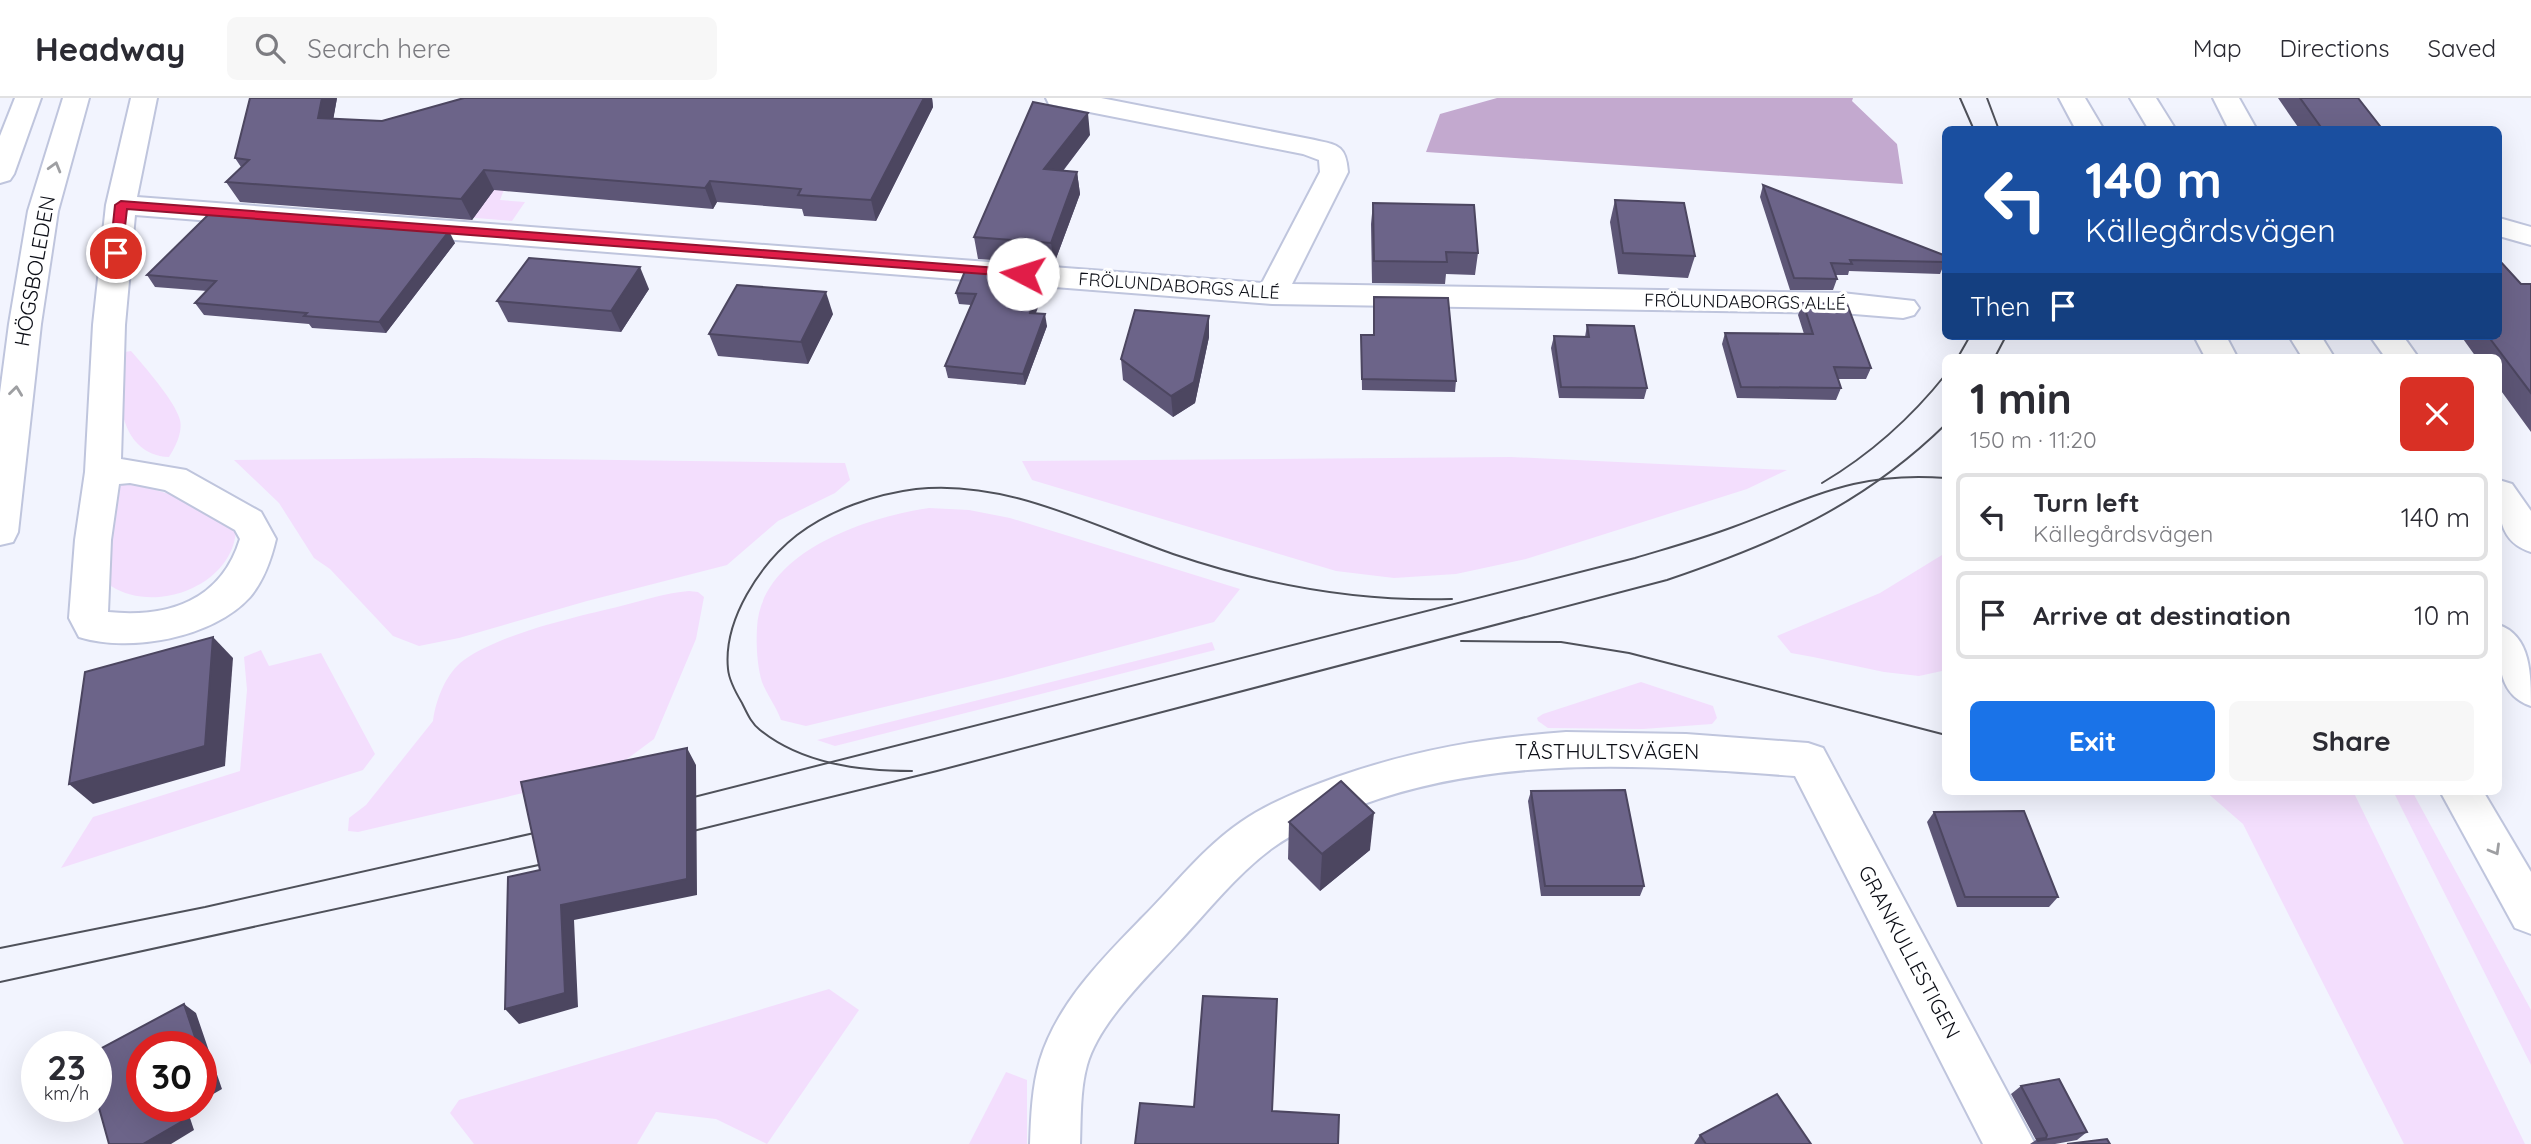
<!DOCTYPE html>
<html lang="en">
<head>
<meta charset="utf-8">
<style>
  :root { --surface:#fff; --page:#f7f7f7; --text:#2b2b33; --muted:#7c7c81; --line:#e1e1e2; --accent:#1a73e8 }
  body { margin:0; font-family:Quicksand,sans-serif; background:var(--page); color:var(--text); height:100vh; display:flex; flex-direction:column; font-size:26px; white-space:nowrap }
  * { box-sizing:border-box; margin:0 }
  p { font-size:23px; color:var(--muted) }
  .icon { flex:none; width:38px; height:38px; fill:none; stroke:currentColor; stroke-width:2; stroke-linecap:round; stroke-linejoin:round }
  .map { position:relative; flex:1; overflow:hidden }
  .sheet { position:absolute; left:1942px; top:256px; width:560px; height:441px; display:flex; flex-direction:column; background:var(--surface); border-radius:10px; box-shadow:0 7px 28px #0002 }
  .sheet>* { flex:none }
  .guide { position:absolute; left:1942px; top:28px; width:560px; height:214px; border-radius:10px; box-shadow:0 7px 28px #0002; background:#1a4fa0; color:#fff; overflow:hidden }
  .speed { position:absolute; left:21px; top:933px; display:flex; gap:14px; font-size:35px; font-weight:700; text-align:center }
  .speed>* { display:grid; place-content:center; width:91px; height:91px; border-radius:50%; background:var(--surface); box-shadow:0 7px 28px #0002; line-height:1 }
  .speed small { font-size:18px; font-weight:400 }
  .speed .limit { border:10px solid #d22; background:#fff; color:#111 }
  .pin { position:absolute; display:grid; place-items:center; width:60px; height:60px; color:#fff; margin:-30px; border:4px solid #fff; border-radius:50%; box-shadow:0 2px 7px #0007 }
  .me { position:absolute; width:77px; margin:-38px; rotate:275deg; stroke-linejoin:round; filter:drop-shadow(0 0 5px #0008) }
  .turn { display:flex; align-items:center; gap:24px; height:147px; padding:0 28px; font-size:32px }
  .turn .icon { width:91px; height:91px; stroke-width:2.5 }
  .turn b { display:block; font-size:49px; line-height:60px }
  .then { display:flex; align-items:center; height:66px; padding:0 28px; background:#0003; gap:14px; font-size:26px }
  .round { display:grid; place-items:center; flex:none; width:74px; height:74px; border-radius:10px; background:var(--page) }
  .head { display:flex; align-items:center; justify-content:space-between; height:119px; padding:0 28px }
  h1 { font-size:42px; font-weight:700; line-height:52px }
  .action { display:flex; gap:14px; margin-top:auto; padding:14px 28px }
  .action a { flex:1; height:80px; border-radius:10px; background:var(--accent); color:#fff; font-size:28px; font-weight:700; line-height:80px; text-align:center }
  .action a+a { background:var(--page); color:var(--text) }
  ul { padding:0; list-style:none }
  li { display:flex; align-items:center; gap:21px; height:88px; margin:0 14px 10px; padding:0 14px; border:4px solid var(--line); border-radius:10px }
  li div { flex:1 }
  li b { display:block; font-size:26px }
  li em { font-style:normal }
  header { display:flex; align-items:center; gap:42px; box-sizing:border-box; height:98px; padding:0 35px; background:var(--surface); border-bottom:2px solid var(--line) }
  header strong { font-size:33px }
  nav { display:flex; gap:38px; margin-inline-start:auto; font-size:24px }
  .search { width:490px; height:63px; background:var(--page); display:flex; align-items:center; gap:18px; box-sizing:border-box; padding:0 24px; border-radius:10px; color:var(--muted); font-size:26px }
  .map>svg:first-child { display:block }
  .green { fill:#f3defd }
  .forest { fill:#c3a9cf }
  .lines { fill:none; stroke-linecap:round; stroke-linejoin:round }
  .minor-casing { stroke:#bfc5dd; stroke-width:4 }
  .major-casing { stroke:#bfc5dd; stroke-width:4 }
  .minor { fill:#fff; fill-rule:evenodd }
  .major { fill:#fff; fill-rule:evenodd }
  .tram { stroke:#4f515a; stroke-width:2 }
  .wall { fill:#5d5676 }
  .shaded-wall { fill:#4c4660 }
  .building { fill:#6c6489; stroke:#4c4660; stroke-width:2 }
  .oneway { stroke:#9e9fa2 }
  .route { fill:#e11d48; stroke:#92132f; stroke-width:2 }
  .labels { text-anchor:middle; stroke-width:7; stroke-linejoin:round; paint-order:stroke }
  .far-street-label { font-size:18px; fill:#0c0e16; stroke:#fff }
  .street-label { font-size:21px; fill:#0c0e16; stroke:#fff }
</style>
</head>
<body>
<header>
<strong>Headway</strong>
<div class="search"><svg class="icon" aria-label="search" viewBox="0 0 24 24"><circle cx="10" cy="10" r="6"/><path d="M15 15l6 6"/></svg>Search here</div>
<nav><a>Map</a><a>Directions</a><a>Saved</a></nav>
</header>
<div class="map">
<svg width="2531" height="1046" viewBox="0 0 2531 1046">
  <rect width="100%" height="100%" fill="#f2f4fe"/>
  <g class="green">
    <path d="M474,89H505L500,102L525,104L512,123L451,118Z"/>
    <path d="M131,253C144,268 175,303 180,322C183,334 175,350 169,359C118,357 114,292 125,254Z"/>
    <path d="M1511,359L1787,372L1747,391L1526,461L1456,476L1394,480L1336,473L1032,382L1022,363Z"/>
    <path d="M476,360L845,365L850,382L835,395L778,423L727,467L587,503L459,540L419,548L393,538L330,471L314,460L279,405L234,362Z"/>
    <path d="M128,384L217,410L236,432C233,487 156,517 111,488L109,477L113,390L115,387Z"/>
    <path d="M929,410L969,412L1010,420L1240,491L1214,524L1008,579L806,628L781,622C776,608 767,597 762,584C757,568 756,546 757,530C760,454 867,419 929,410Z"/>
    <path d="M1942,457L1946,462L1942,573L1919,578L1884,574L1813,559L1791,555L1777,538L1880,495Z"/>
    <path d="M689,493L698,494L704,499L696,541L654,641L608,675L358,734L348,733L349,720L366,707L433,623C436,601 446,575 464,562C502,535 576,519 621,508C644,502 666,495 689,493Z"/>
    <path d="M1212,544L1215,552L835,648L817,642Z"/>
    <path d="M261,552L269,568L321,555L375,656L363,672L61,770L93,719L240,673L247,592L244,559Z"/>
    <path d="M1641,584L1713,608L1717,620L1712,626L1643,631L1548,630L1538,623L1537,620L1543,616Z"/>
    <path d="M2205,693H2353L2525,1046H2404L2243,726Z"/>
    <path d="M2393,693H2412L2531,912V967Z"/>
    <path d="M829,891L859,912L767,1046L716,1021L656,1014L637,1046H474L450,1015L459,1002Z"/>
    <path d="M1006,974L1027,982V1046H969Z"/>
  </g>
  <path class="forest" d="M1497,0H1853L1852,3L1897,46L1903,86L1426,54L1440,16Z"/>
  <g class="lines">
    <g class="minor-casing">
      <g id="minor">
        <path d="M131,0H157L137,99L1262,185L1320,74L1319,62L1303,56L1059,8L1049,6L1046,0H1101L1310,41C1336,47 1346,45 1348,74L1292,186L1842,195L1914,203L1919,210L1914,217L1903,220L1842,215L1272,206L135,117L125,227L121,361L186,372L261,414L276,441C271,462 264,482 250,499C213,540 130,555 79,539L69,520L75,442L85,374L93,227L106,107ZM130,385L165,392L235,432L240,441C221,503 168,520 108,514L111,442L119,386Z"/>
        <path d="M2213,0H2239L2257,32H2229Z"/>
        <path d="M2499,120L2531,129V147L2499,138Z"/>
        <path d="M2370,238H2403L2418,259H2385Z"/>
        <path d="M2499,382L2512,386L2531,413V454C2496,443 2499,412 2499,382Z"/>
        <path d="M1566,634L1686,636L1808,645L1823,650L2035,1046H1983L1795,678C1650,667 1501,656 1361,707C1330,718 1298,731 1271,751C1236,777 1208,813 1178,845C1148,878 1099,924 1087,967C1080,992 1081,1020 1080,1046H1030C1031,1018 1032,989 1040,962C1057,906 1102,861 1142,820C1174,788 1203,750 1241,724C1270,704 1304,691 1337,679C1414,652 1484,640 1566,634Z"/>
      </g>
    </g>
    <g class="major-casing">
      <g id="major">
        <path d="M15,0H41L14,76L10,82L0,85V38Z"/>
        <path d="M63,0H89L58,113L41,226L18,434L13,444L0,447V295L9,226L28,113Z"/>
        <path d="M2059,0H2085L2104,32H2076Z"/>
        <path d="M2130,0H2156L2176,32H2149Z"/>
        <path d="M2194,238H2226L2237,259H2205Z"/>
        <path d="M2289,238H2321L2334,259H2302Z"/>
        <path d="M2499,527C2531,538 2531,577 2531,608C2495,596 2499,558 2499,527Z"/>
        <path d="M2440,693H2483L2531,774V836L2515,830Z"/>
      </g>
    </g>
    <use href="#minor" class="minor"/>
    <use href="#major" class="major"/>
    <g class="tram">
      <path d="M1960,0L1974,32"/>
      <path d="M1987,0L1999,32"/>
      <path d="M1958,259L1970,238"/>
      <path d="M1995,259L2006,238"/>
      <path d="M1822,385C1871,356 1911,320 1946,276"/>
      <path d="M1461,543L1561,544L1629,555L1946,637"/>
      <path d="M912,673C860,673 802,666 760,632C751,625 747,615 742,605C736,595 729,583 728,571C723,522 760,466 797,437C830,412 875,396 916,391C1006,381 1091,427 1173,456C1264,487 1356,504 1452,501"/>
      <path d="M678,703L1635,460C1668,450 1701,441 1733,429C1814,399 1856,373 1946,380"/>
      <path d="M677,737L937,673L1667,482C1776,445 1862,408 1946,326"/>
      <path d="M0,850L205,809L552,731"/>
      <path d="M0,884L557,763"/>
    </g>
  </g>
  <g class="wall">
    <path d="M337,0L333,21L382,23L464,0H932L933,9L876,123L804,118L802,111L717,104L713,111L494,92L472,122L240,104L226,84L241,69L235,60Z"/>
    <path d="M2278,0H2358L2383,32H2300Z"/>
    <path d="M1090,37L1063,73L1077,74L1080,96L1054,166L978,161L974,139Z"/>
    <path d="M1763,87L1945,164L1940,176L1849,173L1848,177H1836L1837,181L1833,192H1790L1760,99Z"/>
    <path d="M1615,102L1695,158L1688,180L1618,176L1610,124Z"/>
    <path d="M1373,105L1478,155L1475,177L1446,176L1445,186L1372,185L1371,126Z"/>
    <path d="M455,145L386,235L312,230L309,226L204,217L195,205L207,193L155,189L147,177Z"/>
    <path d="M1043,179L1045,191L1036,215L1047,228L1025,287L948,280L945,268L971,207L959,206L956,195Z"/>
    <path d="M2521,186H2531V334L2499,290V259H2476L2461,238H2499Z"/>
    <path d="M649,191L621,234L508,224L497,203Z"/>
    <path d="M1374,199L1456,283L1455,294L1362,292L1361,237H1373Z"/>
    <path d="M1803,205L1871,270L1866,281H1838L1841,290L1836,302L1737,300L1722,246L1725,235L1804,236L1798,217Z"/>
    <path d="M833,216L808,266L718,258L709,236Z"/>
    <path d="M1209,218V239L1195,305L1173,319L1123,282L1121,261Z"/>
    <path d="M1587,227L1647,290L1644,301L1559,300L1551,250L1554,238L1585,239Z"/>
    <path d="M1531,693L1644,788L1640,798H1541L1528,703Z"/>
    <path d="M1934,714L2058,799L2049,809H1957L1927,724Z"/>
    <path d="M1289,724L1370,752L1320,793L1288,761Z"/>
    <path d="M2021,988L2087,1034L2077,1042L2055,1046H2030L2036,1042L2011,996Z"/>
    <path d="M1700,1037L1811,1046H1694Z"/>
  </g>
  <g class="shaded-wall">
    <path d="M322,0H337L330,40L318,20Z"/>
    <path d="M924,0H932L933,9L876,123L871,102Z"/>
    <path d="M1088,15L1090,37L1047,93L1044,71Z"/>
    <path d="M484,72L494,92L472,122L461,101Z"/>
    <path d="M1077,74L1080,96L1054,166L1051,145Z"/>
    <path d="M710,83L717,104L713,111L705,90Z"/>
    <path d="M449,133L455,145L386,235L379,224Z"/>
    <path d="M640,169L649,191L621,234L611,213Z"/>
    <path d="M1043,179L1045,191L1031,226L1030,215Z"/>
    <path d="M826,194L833,216L808,266L801,244Z"/>
    <path d="M1045,216L1047,228L1025,287L1023,276Z"/>
    <path d="M1209,218V239L1195,305L1173,319L1171,298Z"/>
    <path d="M213,539L233,560L225,668L93,706L69,686Z"/>
    <path d="M687,650L696,667L697,797L574,822L578,909L519,926L505,911L561,807Z"/>
    <path d="M1374,715L1370,752L1320,793L1322,756Z"/>
    <path d="M184,906L196,915L222,991L201,1003V948H198Z"/>
    <path d="M175,1008H193L187,1011L194,1032L171,1046H143Z"/>
  </g>
  <g class="building">
    <path d="M250,0H322L318,20L382,23L464,0H924L871,102L798,97L801,91L710,83L705,90L484,72L461,101L226,84L249,62L235,60Z"/>
    <path d="M2300,0H2358L2383,32H2323Z"/>
    <path d="M1033,4L1088,15L1044,71L1077,74L1051,145L974,139Z"/>
    <path d="M1763,87L1946,158L1945,164L1850,162L1852,166L1831,165L1837,181L1794,180Z"/>
    <path d="M1615,102L1684,105L1695,158L1623,155Z"/>
    <path d="M1373,105L1474,107L1478,155L1446,154L1447,164L1374,163Z"/>
    <path d="M210,115L449,133L379,224L304,218L307,215L195,205L216,183L147,177Z"/>
    <path d="M529,160L640,169L611,213L497,203Z"/>
    <path d="M2499,162L2521,186H2531V295L2488,238H2499Z"/>
    <path d="M965,173L1043,179L1030,215L1045,216L1023,276L945,268L976,196L956,195Z"/>
    <path d="M737,187L826,194L801,244L709,236Z"/>
    <path d="M1374,199L1448,200L1456,283L1362,281L1361,237H1374Z"/>
    <path d="M1803,205L1847,206L1871,270L1834,269L1841,290L1741,289L1725,235L1813,236Z"/>
    <path d="M1135,212L1209,218L1194,284L1171,298L1121,261Z"/>
    <path d="M1587,227L1634,228L1647,290L1561,289L1554,238L1589,239Z"/>
    <path d="M213,539L205,648L69,686L85,574Z"/>
    <path d="M687,650V781L561,807L565,895L505,911L508,779L540,772L521,684Z"/>
    <path d="M1341,683L1374,715L1322,756L1289,724Z"/>
    <path d="M1625,692L1644,788H1545L1531,693Z"/>
    <path d="M2024,713L2058,799H1965L1934,714Z"/>
    <path d="M1203,898L1277,901L1272,1013L1339,1017L1338,1046H1135L1140,1005L1194,1009Z"/>
    <path d="M184,906L198,948H142V1008H175L181,1024L143,1046H109L96,999V953Z"/>
    <path d="M201,959L209,983L201,987Z"/>
    <path d="M2059,981L2087,1034L2038,1043L2037,1041L2046,1040L2047,1037L2021,988Z"/>
    <path d="M1777,996L1811,1046H1706L1700,1037Z"/>
    <path d="M2107,1041L2110,1046H2067Z"/>
  </g>
  <defs><path id="oneway-chevron" d="M-2-3.5L2.5 0L-2 3.5" fill="none" stroke-width="1.6" stroke-linecap="round" stroke-linejoin="round" transform="scale(1.75)"/></defs>
  <g class="oneway">
    <use href="#oneway-chevron" transform="translate(55 69) rotate(-74)"/>
    <use href="#oneway-chevron" transform="translate(16 293) rotate(-83)"/>
    <use href="#oneway-chevron" transform="translate(2495 752) rotate(60)"/>
  </g>
  <path class="route" d="M121,103L1023,172L1029,176L1023,179L127,111L122,155L116,159L110,155L115,107Z"/>
  <g class="labels">
    <g class="far-street-label">
      <text transform="translate(1179 188) rotate(4)" y="6">FRÖLUNDABORGS ALLÉ</text>
      <text transform="translate(1745 204) rotate(1)" y="6">FRÖLUNDABORGS ALLÉ</text>
    </g>
    <g class="street-label">
      <text transform="translate(35 173) rotate(-80)" y="7">HÖGSBOLEDEN</text>
      <text x="1607" y="661">TÅSTHULTSVÄGEN</text>
      <text transform="translate(1909 854) rotate(62)" y="7">GRANKULLESTIGEN</text>
    </g>
  </g>
</svg>
<div class="speed"><div>23<small>km/h</small></div><div class="limit">30</div></div>
<div class="pin" style="left:116px;top:155px;background:#d93025"><svg class="icon" aria-label="arrive" viewBox="0 0 24 24"><path d="M6 21V4h12l-3 4 3 4H6"/></svg></div>
<svg class="me" style="left:1023px;top:176px" viewBox="-20 -20 40 40"><circle r="19" fill="#fff"/><path d="M0-13L10 11 0 6-10 11z" fill="#e11d48"/></svg>
<div class="guide">
<div class="turn"><svg class="icon" aria-label="left" viewBox="0 0 24 24"><path d="M17 20v-9H6M10 6l-5 5 5 5"/></svg><div><b>140 m</b>Källegårdsvägen</div></div>
<div class="then">Then<svg class="icon" aria-label="arrive" viewBox="0 0 24 24"><path d="M6 21V4h12l-3 4 3 4H6"/></svg></div>
</div>
<section class="sheet">
<div class="head"><div><h1>1 min</h1><p>150 m · 11:20</p></div><a class="round" style="background:#d93025;color:#fff"><svg class="icon" aria-label="close" viewBox="0 0 24 24"><path d="M6 6l12 12M18 6L6 18"/></svg></a></div>
<ul>
<li><svg class="icon" aria-label="left" viewBox="0 0 24 24"><path d="M17 20v-9H6M10 6l-5 5 5 5"/></svg><div><b>Turn left</b><p>Källegårdsvägen</p></div><em>140 m</em></li>
<li><svg class="icon" aria-label="arrive" viewBox="0 0 24 24"><path d="M6 21V4h12l-3 4 3 4H6"/></svg><div><b>Arrive at destination</b></div><em>10 m</em></li>
</ul>
<div class="action"><a>Exit</a><a>Share</a></div>
</section>
</div>
</body>
</html>
